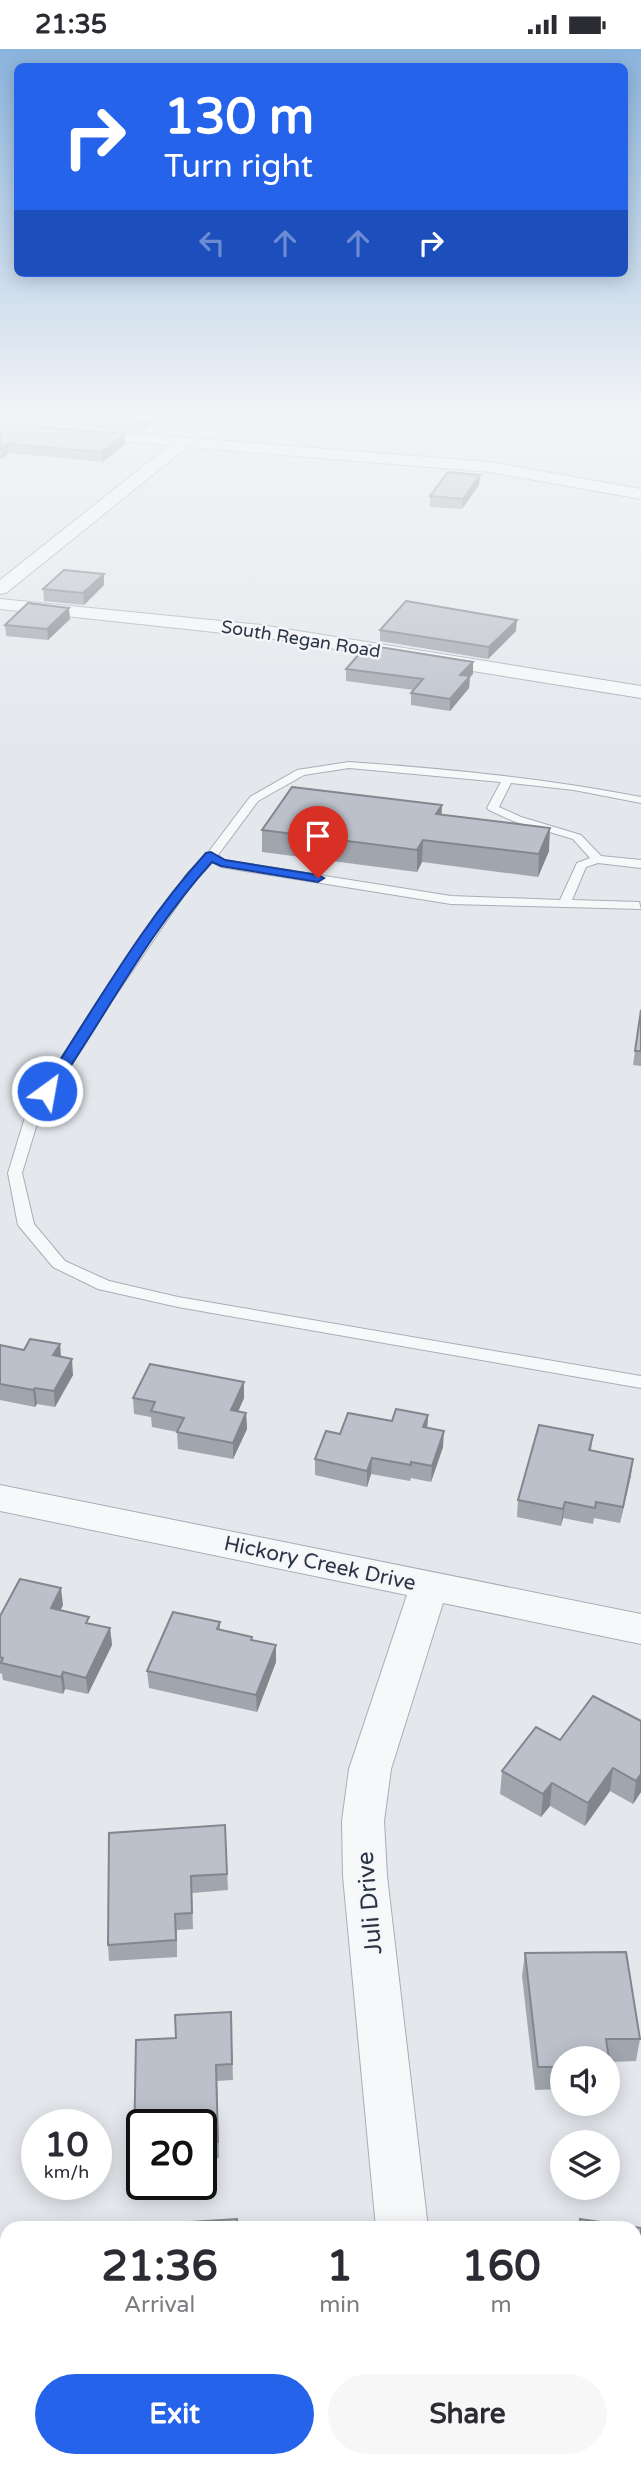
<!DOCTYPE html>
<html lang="en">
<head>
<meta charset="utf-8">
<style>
  :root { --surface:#fff; --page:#f7f7f7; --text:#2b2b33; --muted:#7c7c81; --accent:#2563eb }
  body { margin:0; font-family:"Varela Round",sans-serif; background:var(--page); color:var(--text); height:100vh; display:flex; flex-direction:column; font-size:26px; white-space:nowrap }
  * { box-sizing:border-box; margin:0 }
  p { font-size:23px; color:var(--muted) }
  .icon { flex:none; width:38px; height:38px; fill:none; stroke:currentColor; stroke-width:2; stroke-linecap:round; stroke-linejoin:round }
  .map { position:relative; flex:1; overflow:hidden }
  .sheet { position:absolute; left:0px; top:2172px; width:642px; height:247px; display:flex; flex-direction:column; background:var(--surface); border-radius:21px 21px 0 0; box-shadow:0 4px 18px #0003 }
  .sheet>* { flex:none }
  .banner { position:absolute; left:14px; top:14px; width:614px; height:214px; border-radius:10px; box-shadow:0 4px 18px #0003; background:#2563eb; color:#fff; overflow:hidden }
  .tools { position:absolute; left:550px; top:1997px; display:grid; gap:14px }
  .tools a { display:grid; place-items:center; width:70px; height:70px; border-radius:50%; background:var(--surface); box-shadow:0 4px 18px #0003; font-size:35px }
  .speed { position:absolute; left:21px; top:2060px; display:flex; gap:14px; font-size:35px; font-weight:700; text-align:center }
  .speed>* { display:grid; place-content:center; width:91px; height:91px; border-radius:50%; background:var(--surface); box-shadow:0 4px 18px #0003; line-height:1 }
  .speed small { font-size:18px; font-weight:400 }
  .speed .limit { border:4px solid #111; border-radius:10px; background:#fff; color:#111 }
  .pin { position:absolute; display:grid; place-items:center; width:60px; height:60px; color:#fff; margin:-72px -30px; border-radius:50% 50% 50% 0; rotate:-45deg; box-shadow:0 0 7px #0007 }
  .pin .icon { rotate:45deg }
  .me { position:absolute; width:77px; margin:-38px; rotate:32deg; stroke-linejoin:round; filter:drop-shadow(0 0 5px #0008) }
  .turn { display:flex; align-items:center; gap:24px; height:147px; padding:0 35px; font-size:32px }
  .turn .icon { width:91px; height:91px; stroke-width:2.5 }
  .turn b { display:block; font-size:49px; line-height:60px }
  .lanes { display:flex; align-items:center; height:66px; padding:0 35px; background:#0003; justify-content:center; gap:35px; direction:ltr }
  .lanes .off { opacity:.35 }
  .eta { display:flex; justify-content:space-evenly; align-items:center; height:119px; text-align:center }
  .eta b { font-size:42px; font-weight:800; line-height:49px }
  .action { display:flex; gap:14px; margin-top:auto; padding:14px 35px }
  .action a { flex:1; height:80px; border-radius:42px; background:var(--accent); color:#fff; font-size:28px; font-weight:800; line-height:80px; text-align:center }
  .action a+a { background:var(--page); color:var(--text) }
  .status { display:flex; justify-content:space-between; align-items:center; height:49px; padding:0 35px; background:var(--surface); direction:ltr }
  .status svg { height:19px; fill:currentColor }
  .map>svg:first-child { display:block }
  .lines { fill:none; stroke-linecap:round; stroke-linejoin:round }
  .lane-casing { stroke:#a9aeb7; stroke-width:2 }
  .street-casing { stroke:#a9aeb7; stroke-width:2 }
  .lane { fill:#f7f8fa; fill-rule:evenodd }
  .street { fill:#f7f8fa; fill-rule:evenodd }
  .wall { fill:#a1a5ae }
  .shaded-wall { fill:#83868d }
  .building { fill:#bbc0ca; stroke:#83868d; stroke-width:2 }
  .route { fill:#2563eb; stroke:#184099; stroke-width:2 }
  .labels { text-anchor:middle; stroke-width:5; stroke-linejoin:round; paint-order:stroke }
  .far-street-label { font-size:18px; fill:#2b3445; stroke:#f4f6f9 }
  .street-label { font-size:21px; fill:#2b3445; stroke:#f4f6f9 }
  .near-street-label { font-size:24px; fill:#2b3445; stroke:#f4f6f9 }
</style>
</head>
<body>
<div class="status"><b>21:35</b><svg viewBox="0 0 49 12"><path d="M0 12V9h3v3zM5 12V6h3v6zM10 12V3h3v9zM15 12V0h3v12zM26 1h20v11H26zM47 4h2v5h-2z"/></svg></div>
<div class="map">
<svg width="641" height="2418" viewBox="0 0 641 2418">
  <rect width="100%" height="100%" fill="#e4e7ec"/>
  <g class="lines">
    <g class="lane-casing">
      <path id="lane" d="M349,713C447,720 544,729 641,748V754L574,741L511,734L499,758L521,768L581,786L601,807L641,811V819L598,814L586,818L572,851L639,853L641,860L451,855L221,818L212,813L194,832L111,953L40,1065L22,1124L34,1175L65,1212L109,1232L178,1248L641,1327V1339L178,1258L98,1240L53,1218L18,1176L8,1124L26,1065L97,953L186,826L207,805L250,748L297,721ZM349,719L501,733L487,759L489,761L513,772L573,790L590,809L577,814L560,851L451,847L224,811L218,806L258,752L304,726Z"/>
    </g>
    <g class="street-casing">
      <g id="street">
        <path d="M0,374L490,413L641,440V450L490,423L187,398L6,544L0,545V531L170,396L0,382Z"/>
        <path d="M0,550L261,576L641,637V649L261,588L0,560Z"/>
        <path d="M0,1436L641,1565V1595L443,1554L391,1720L384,1772L387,1827L428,2179H376L343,1827L342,1772L349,1720L407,1546L0,1462Z"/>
        <rect x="399" y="2412" width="56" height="6"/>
      </g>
    </g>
    <use href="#lane" class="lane"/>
    <use href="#street" class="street"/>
  </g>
  <g class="wall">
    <path d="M0,368H160L141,383L0,371Z"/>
    <path d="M0,375L125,385V395L103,413L9,404L2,410L0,409Z"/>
    <path d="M479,436L462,460L430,458V447Z"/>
    <path d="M104,536L84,556L44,552L43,540Z"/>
    <path d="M70,570L48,591L6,587L5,576Z"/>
    <path d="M380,581L516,582L488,610L380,592Z"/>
    <path d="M346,620L473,625L470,627L469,639L450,662L411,656V644L414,641L346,632Z"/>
    <path d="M441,766L549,802L538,828L422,813L417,823L262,803V781Z"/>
    <path d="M641,961V1017L633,1016Z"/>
    <path d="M60,1295L61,1308L73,1326L55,1358L37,1355L35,1358L0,1351V1296L24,1301Z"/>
    <path d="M133,1349H244L238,1362L246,1364L247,1380L233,1410L178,1400L177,1383L152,1378L151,1368L134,1365Z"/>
    <path d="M428,1366L427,1379L443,1398L431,1433L411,1429L410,1432L371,1425L367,1438L315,1426V1410L340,1385L392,1372Z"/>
    <path d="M593,1386L591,1402L631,1426L620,1474L594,1469L593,1475L563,1469L561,1477L517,1468L518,1451Z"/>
    <path d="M63,1556L60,1561L90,1575L110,1579L112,1596L88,1645L65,1640L63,1645L3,1631L2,1625L0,1624V1567Z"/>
    <path d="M220,1573V1581L253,1591L276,1613L257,1663L149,1639L147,1622Z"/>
    <path d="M641,1672V1743L633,1755L610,1742L585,1777L550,1757L541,1768L500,1745L502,1722L560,1691Z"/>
    <path d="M225,1776L228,1841L192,1844L193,1880L177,1881V1908L109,1912L108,1896Z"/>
    <path d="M525,1904L640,1990L636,2012L610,2013V2016L607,2036V2009H562V2040L535,2041L522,1927Z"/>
    <path d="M231,1963L233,2031L217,2032L219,2109L201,2110V2076H142V2114L136,2115L134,2099L136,1991L176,1989L175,1966Z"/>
    <path d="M580,2170L641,2179V2357H635V2179H579Z"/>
  </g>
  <g class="shaded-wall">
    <path d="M148,368H160L141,383V373Z"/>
    <path d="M125,385V395L103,413L102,403Z"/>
    <path d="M8,395L9,404L2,410L1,400Z"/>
    <path d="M480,426L479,436L462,460L463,450Z"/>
    <path d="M104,525V536L84,556L83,544Z"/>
    <path d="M69,559L70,570L48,591L47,580Z"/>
    <path d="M517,571L516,582L488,610L489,598Z"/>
    <path d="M473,613V625L470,627L469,639L450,662V650L460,626Z"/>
    <path d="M442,756L441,778L436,765Z"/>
    <path d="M550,779L549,802L538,828L539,805Z"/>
    <path d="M423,791L422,813L417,823V801Z"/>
    <path d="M60,1295L61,1311L53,1306Z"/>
    <path d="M72,1310L73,1326L55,1358L54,1342Z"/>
    <path d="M244,1333V1349L232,1377L231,1361Z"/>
    <path d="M35,1339L37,1355L35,1358L33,1341Z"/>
    <path d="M246,1364L247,1380L233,1410V1394Z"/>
    <path d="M428,1366L427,1382L423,1378Z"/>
    <path d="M444,1382L443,1398L431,1433L432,1417Z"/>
    <path d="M372,1409L371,1425L367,1438V1422Z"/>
    <path d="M633,1410L631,1426L620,1474L623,1458Z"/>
    <path d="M565,1453L563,1469L561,1477L563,1460Z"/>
    <path d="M61,1539L63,1556L53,1576L51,1559Z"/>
    <path d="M110,1579L112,1596L88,1645L86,1629Z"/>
    <path d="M276,1596V1613L257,1663L256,1646Z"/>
    <path d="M63,1623L65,1640L63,1645L61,1628Z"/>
    <path d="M613,1719L610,1742L585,1777L588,1754Z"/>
    <path d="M641,1725V1743L633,1755L636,1732Z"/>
    <path d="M552,1734L550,1757L541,1768L543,1745Z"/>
  </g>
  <g class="building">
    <path d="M71,368H148L141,373Z"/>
    <path d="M0,375L125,385L102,403L8,395L1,400H0Z"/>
    <path d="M448,423L480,426L463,450L430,447Z"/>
    <path d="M64,521L104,525L83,544L43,540Z"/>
    <path d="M406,552L517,571L489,598L380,581Z"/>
    <path d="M28,554L69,559L47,580L5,576Z"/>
    <path d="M367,596L473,613L460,626L470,627L450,650L411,644L423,630L346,620Z"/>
    <path d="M292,738L442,756L436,765L550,779L539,805L423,791L417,801L262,781Z"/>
    <path d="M641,961V1002H635Z"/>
    <path d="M30,1290L60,1295L53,1306L72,1310L54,1342L35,1339L33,1341L0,1335V1296L24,1301Z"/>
    <path d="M150,1315L244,1333L231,1361L246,1364L233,1394L177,1383L184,1369L151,1362L155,1353L133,1349Z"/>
    <path d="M396,1360L428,1366L423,1378L444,1382L432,1417L411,1413V1416L372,1409L367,1422L315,1410L326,1382L340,1385L348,1364L392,1372Z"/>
    <path d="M539,1376L593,1386L589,1401L633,1410L623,1458L596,1453L595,1459L565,1453L563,1460L518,1451Z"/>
    <path d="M20,1530L61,1539L51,1559L89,1568L86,1574L110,1579L86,1629L63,1623L61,1628L1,1614L3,1609L0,1608V1567Z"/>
    <path d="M173,1563L220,1573L217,1580L252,1588L251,1591L276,1596L256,1646L147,1622Z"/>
    <path d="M593,1647L641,1672V1725L636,1732L613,1719L588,1754L552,1734L543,1745L502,1722L536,1678L560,1691Z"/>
    <path d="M225,1776L227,1825L191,1827L192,1864L175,1865L176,1891L108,1896L109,1784Z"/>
    <path d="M626,1903L640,1990H606L610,2016L607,2017V2009H562V2018H538L525,1904Z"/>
    <path d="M231,1963L232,2015L216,2016L218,2093L201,2094V2076H142V2098L134,2099L136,1991L176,1989L175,1966Z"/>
    <path d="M237,2170L238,2179H175V2174Z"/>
    <path d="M580,2170L641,2179V2336L635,2335V2179H580Z"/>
  </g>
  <linearGradient id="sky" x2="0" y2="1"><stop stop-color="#8bb4dd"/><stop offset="0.52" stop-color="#f3f4f6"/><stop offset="1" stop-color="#f3f4f6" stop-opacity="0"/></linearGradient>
  <rect width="641" height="706" fill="url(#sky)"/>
  <path class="route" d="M211,803L225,811L318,826L324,829L318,833L221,817L212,813C149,882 105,968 52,1045H42L40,1042C93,962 141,875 206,804Z"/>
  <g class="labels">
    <g class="far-street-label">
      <text transform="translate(301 590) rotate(9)" y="6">South Regan Road</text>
    </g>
    <g class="street-label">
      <text transform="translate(320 1514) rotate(12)" y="7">Hickory Creek Drive</text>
    </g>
    <g class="near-street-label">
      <text transform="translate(369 1854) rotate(-95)" y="8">Juli Drive</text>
    </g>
  </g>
</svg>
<div class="tools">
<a><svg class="icon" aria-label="sound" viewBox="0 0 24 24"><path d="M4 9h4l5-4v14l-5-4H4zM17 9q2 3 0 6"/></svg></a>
<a><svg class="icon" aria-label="layers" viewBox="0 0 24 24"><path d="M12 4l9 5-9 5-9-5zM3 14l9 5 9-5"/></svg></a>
</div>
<div class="speed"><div>10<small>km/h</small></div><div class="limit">20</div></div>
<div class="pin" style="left:318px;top:829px;background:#d93025"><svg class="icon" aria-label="arrive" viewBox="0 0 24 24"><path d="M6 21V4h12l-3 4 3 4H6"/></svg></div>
<svg class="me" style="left:47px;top:1042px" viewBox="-20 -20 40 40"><circle r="17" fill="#2563eb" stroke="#fff" stroke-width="3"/><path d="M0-11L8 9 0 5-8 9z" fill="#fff"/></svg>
<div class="banner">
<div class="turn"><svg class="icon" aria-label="right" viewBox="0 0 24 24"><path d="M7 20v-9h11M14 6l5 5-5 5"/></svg><div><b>130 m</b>Turn right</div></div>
<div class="lanes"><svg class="icon off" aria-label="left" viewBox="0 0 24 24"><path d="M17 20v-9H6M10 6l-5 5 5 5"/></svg><svg class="icon off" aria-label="ahead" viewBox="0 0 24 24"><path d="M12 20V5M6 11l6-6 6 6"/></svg><svg class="icon off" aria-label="ahead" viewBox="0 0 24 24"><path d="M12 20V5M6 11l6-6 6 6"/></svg><svg class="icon" aria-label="right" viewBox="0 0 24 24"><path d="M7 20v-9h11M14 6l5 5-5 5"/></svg></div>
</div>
<section class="sheet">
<div class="eta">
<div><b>21:36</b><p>Arrival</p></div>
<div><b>1</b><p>min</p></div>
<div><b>160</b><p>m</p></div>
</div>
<div class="action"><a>Exit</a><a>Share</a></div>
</section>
</div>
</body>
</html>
